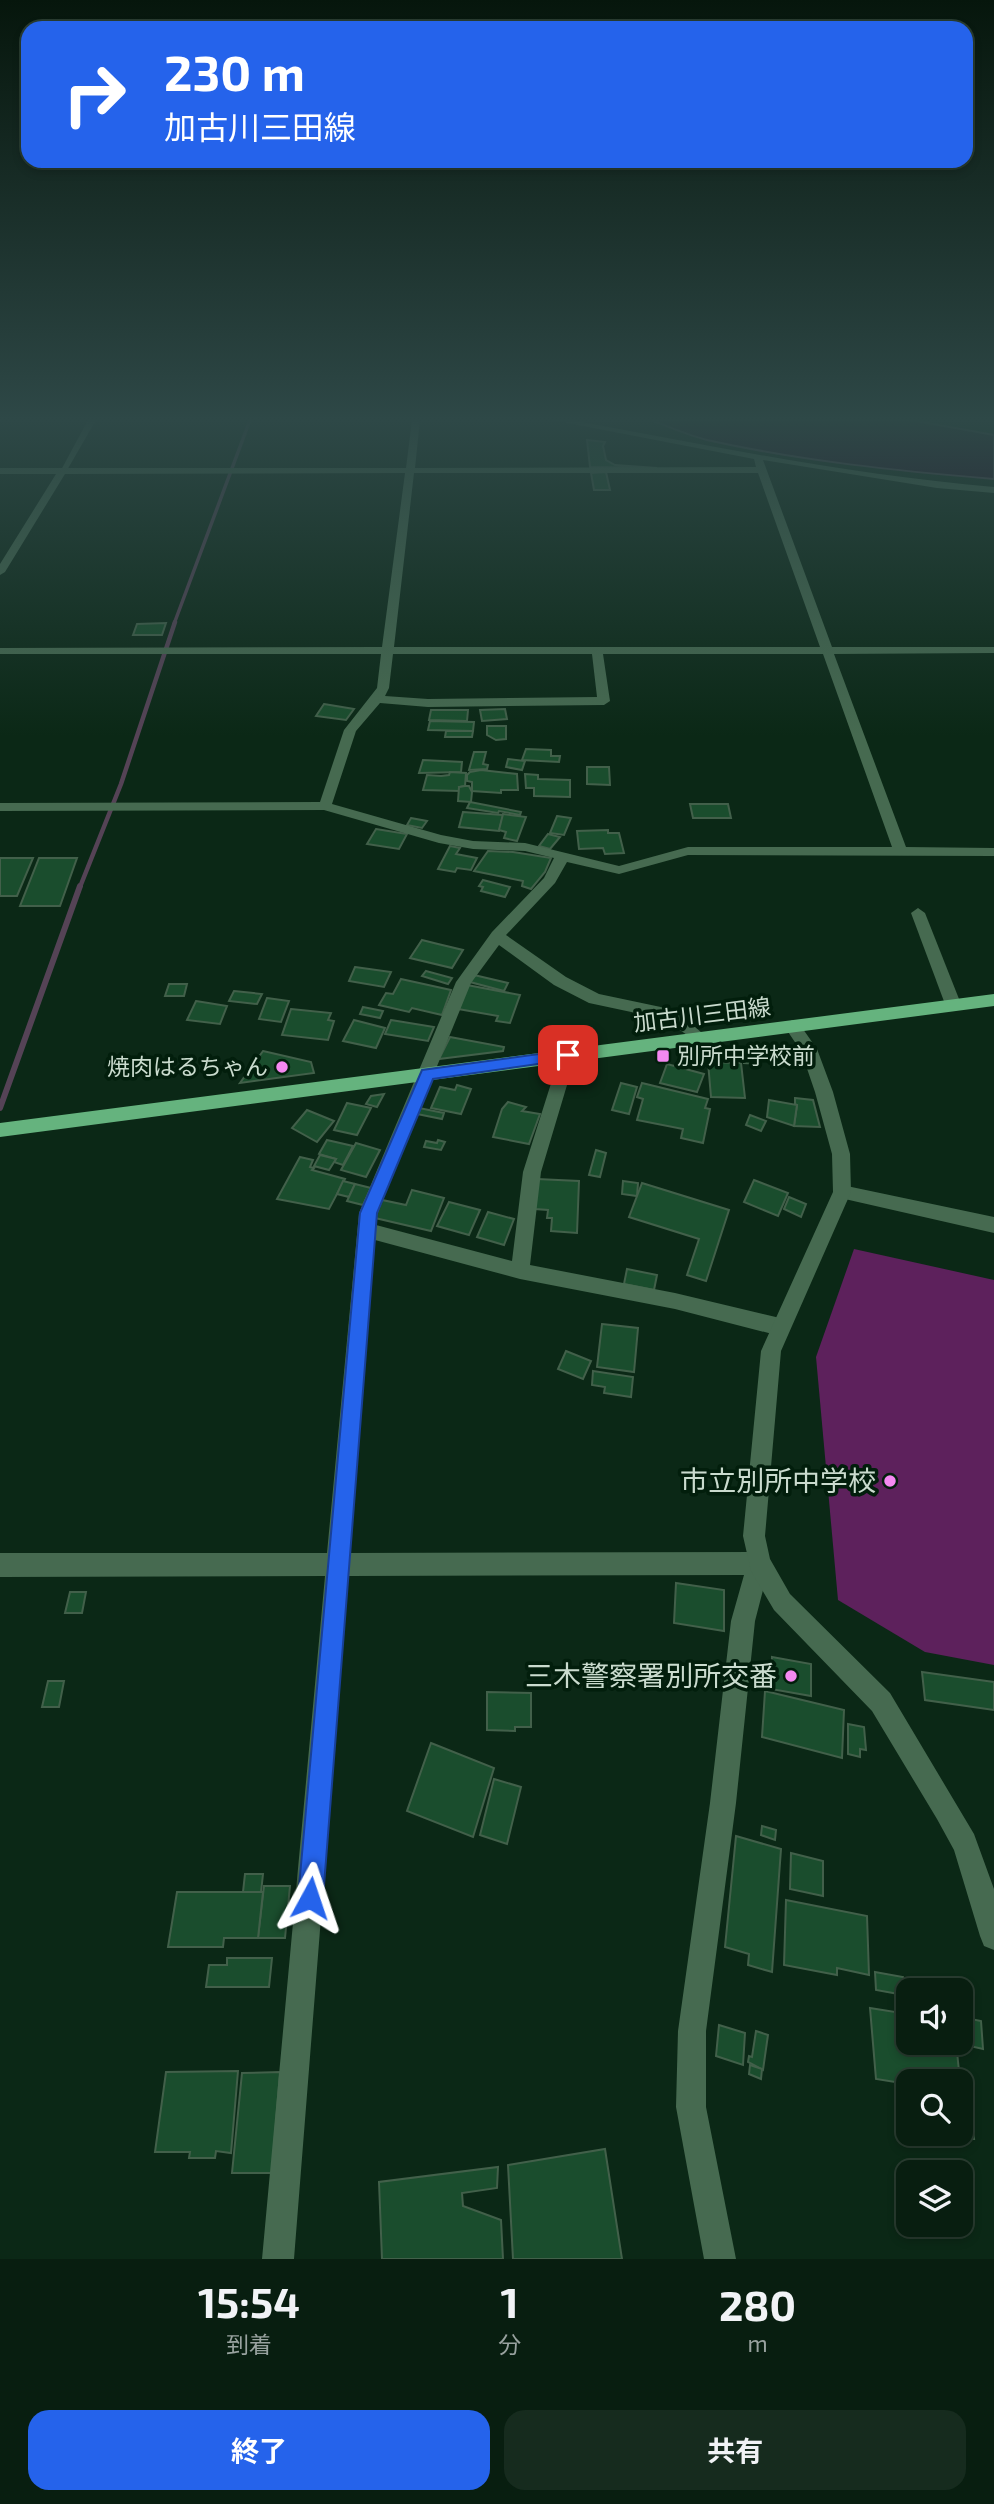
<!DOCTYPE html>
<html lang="ja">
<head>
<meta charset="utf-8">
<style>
  :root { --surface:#081e10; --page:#162b1e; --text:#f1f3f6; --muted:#98a29f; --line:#293c30; --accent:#2563eb }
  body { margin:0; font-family:"Exo 2","Noto Sans JP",sans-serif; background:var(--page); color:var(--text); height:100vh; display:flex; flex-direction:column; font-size:26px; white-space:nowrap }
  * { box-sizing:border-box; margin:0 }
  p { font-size:23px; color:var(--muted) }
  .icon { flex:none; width:38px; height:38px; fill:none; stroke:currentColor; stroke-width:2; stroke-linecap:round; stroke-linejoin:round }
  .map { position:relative; height:2259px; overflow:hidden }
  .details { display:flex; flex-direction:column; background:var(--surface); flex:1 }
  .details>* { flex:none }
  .guide { position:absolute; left:21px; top:21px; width:952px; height:147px; border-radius:21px; box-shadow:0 4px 10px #0003,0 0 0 2px var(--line); background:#2563eb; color:#fff; overflow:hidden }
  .controls { position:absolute; left:896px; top:1978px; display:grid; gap:14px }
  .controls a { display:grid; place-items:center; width:77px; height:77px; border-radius:14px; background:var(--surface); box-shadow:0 4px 10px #0003,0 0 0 2px var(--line); font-size:35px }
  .pin { position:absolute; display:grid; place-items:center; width:60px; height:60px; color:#fff; margin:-30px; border-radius:14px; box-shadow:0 4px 10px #0006 }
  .me { position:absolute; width:77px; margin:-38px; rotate:5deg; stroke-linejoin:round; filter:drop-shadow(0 0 5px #0008) }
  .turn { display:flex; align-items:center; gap:24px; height:147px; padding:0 28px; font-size:32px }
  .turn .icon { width:91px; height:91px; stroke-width:2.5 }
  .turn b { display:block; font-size:49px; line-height:60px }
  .eta { display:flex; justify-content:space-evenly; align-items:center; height:119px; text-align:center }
  .eta b { font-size:42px; font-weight:700; line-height:49px }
  .button { display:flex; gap:14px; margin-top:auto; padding:14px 28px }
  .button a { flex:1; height:80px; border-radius:21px; background:var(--accent); color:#fff; font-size:28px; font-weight:700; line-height:80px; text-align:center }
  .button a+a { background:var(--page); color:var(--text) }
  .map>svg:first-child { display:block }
  .green { fill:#5d215c }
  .water { fill:#230223; stroke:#554356; stroke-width:2 }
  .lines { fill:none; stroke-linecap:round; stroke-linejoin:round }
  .stream-far2 { stroke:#554356; stroke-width:3.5 }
  .stream-far1 { stroke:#554356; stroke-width:4.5 }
  .stream { stroke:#554356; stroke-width:6 }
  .building { fill:#1a4d2d; stroke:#42604a; stroke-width:2 }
  .minor { fill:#466a50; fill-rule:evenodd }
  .tertiary { fill:#466a50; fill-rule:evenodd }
  .primary { fill:#65b37e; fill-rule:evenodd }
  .route { fill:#2563eb; stroke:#184099; stroke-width:2 }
  .poi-dot { fill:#f489f1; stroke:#021e0c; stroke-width:2.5 }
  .labels { text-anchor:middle; stroke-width:7; stroke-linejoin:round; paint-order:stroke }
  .street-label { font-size:23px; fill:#cadbce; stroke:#021e0c }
  .poi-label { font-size:23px; fill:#cadbce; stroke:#021e0c; text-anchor:start }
  .near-poi-label { font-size:28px; fill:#cadbce; stroke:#021e0c; text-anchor:end }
</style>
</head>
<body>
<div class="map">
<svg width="994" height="2259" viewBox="0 0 994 2259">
  <rect width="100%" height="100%" fill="#0b2816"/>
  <path class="green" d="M854,1249L994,1280V1665L925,1652L838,1600L816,1357Z"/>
  <path class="water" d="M651,420H911L994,435V479C898,471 801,461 707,440C688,435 669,427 651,420Z"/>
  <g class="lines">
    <path class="stream-far2" d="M174,624L250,420"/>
    <path class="stream-far1" d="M80,887L121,784L175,622"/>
    <path class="stream" d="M0,1108L80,886"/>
  </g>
  <g class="building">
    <path d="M587,440L605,442L603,446L606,460L615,465L657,468L590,467Z"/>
    <path d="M606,472L610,490H594L591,473Z"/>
    <path d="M166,623L162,635H133L137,624Z"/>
    <path d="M324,704L354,709L346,720L316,716Z"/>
    <path d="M505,709L507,719L482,721L480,710Z"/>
    <path d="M431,710H468L467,721L429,720Z"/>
    <path d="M430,721L474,722L473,731L428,730Z"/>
    <path d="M487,726H506V739L496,740L487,735Z"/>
    <path d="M446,731H473L472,737H445Z"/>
    <path d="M526,749L551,750V756H560L559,762L522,760Z"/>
    <path d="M474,752H486L483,764L488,765L487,769L469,770Z"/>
    <path d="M508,759L525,761L522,770L506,767Z"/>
    <path d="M423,760L462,762L461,772L419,773Z"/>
    <path d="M587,767H609L610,785L587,784Z"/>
    <path d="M481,770L517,774L518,790H501V793L472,791V782L467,781V775L470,772Z"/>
    <path d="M450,772L466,773L465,786L459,787L460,791L423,790L427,775L441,776L449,775Z"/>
    <path d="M525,774L538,775V779L570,780V797L534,796V788H526Z"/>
    <path d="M465,786H469L472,792L471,802L458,801L459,787Z"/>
    <path d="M470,802L521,812L520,815L499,811L498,813L467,808Z"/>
    <path d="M690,804H728L731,818H693Z"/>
    <path d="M463,812L503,815L499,831L459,827Z"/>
    <path d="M503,814L526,817L517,841L504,838L506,832L499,830Z"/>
    <path d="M557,816L571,818L564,835L550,833Z"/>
    <path d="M411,818L427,821L422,828L407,825Z"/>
    <path d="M376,829L407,834L399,849L367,844Z"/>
    <path d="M608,830V833H619L624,853L605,854L603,848L579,849L577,831Z"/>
    <path d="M548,834L560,837L550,849L539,846Z"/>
    <path d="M450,846L460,848L456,854L477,858L471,870L457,868L455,872L438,869Z"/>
    <path d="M488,851L513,852L551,858L545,872L531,889L522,886L523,881L474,871Z"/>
    <path d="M0,858H33L17,896H0Z"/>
    <path d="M39,858H77L60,906H20Z"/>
    <path d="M483,880L510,887L505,897L481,891L483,887L479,886Z"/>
    <path d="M422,940L438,944L463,950L452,968L410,958Z"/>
    <path d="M355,967L391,972L384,987L349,981Z"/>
    <path d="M426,971L452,978L448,984L422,976Z"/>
    <path d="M474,975L508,983L504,991L470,982Z"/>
    <path d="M401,979L451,990L442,1015L412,1008L409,1012L379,1005L386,993L393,994Z"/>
    <path d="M169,984H187L184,996H165Z"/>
    <path d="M467,985L520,995L510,1023L496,1021L498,1016L458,1009Z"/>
    <path d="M234,991L262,994L257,1004L229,1001Z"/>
    <path d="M267,998L289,1001L281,1022L259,1019Z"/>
    <path d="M196,1001L227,1006L220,1024L187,1020Z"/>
    <path d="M363,1007L383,1011L380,1018L360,1014Z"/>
    <path d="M291,1009L331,1013L328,1020L334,1021L328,1040L282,1035Z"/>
    <path d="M354,1020L385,1028L376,1048L343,1041Z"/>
    <path d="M391,1020L434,1027L428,1041L385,1034Z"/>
    <path d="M450,1037L504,1047L503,1051L439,1059Z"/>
    <path d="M263,1051L311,1062L314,1073L240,1083Z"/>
    <path d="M744,1052L759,1053L760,1064L744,1063Z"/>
    <path d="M708,1062L741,1063L745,1098L711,1097Z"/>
    <path d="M667,1064L704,1074L697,1092L660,1083Z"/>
    <path d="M621,1083L637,1087L629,1114L612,1110Z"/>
    <path d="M642,1083L708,1099L705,1108L710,1109L703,1143L681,1138L683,1129L637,1120L643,1099L637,1097Z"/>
    <path d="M457,1085L471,1089L461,1114L431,1108L440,1087L455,1090Z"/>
    <path d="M384,1094L377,1107L366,1104L371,1096Z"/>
    <path d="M795,1098L813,1100L820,1127L794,1126L797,1105L795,1104Z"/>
    <path d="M769,1100L797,1105L794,1126L767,1117Z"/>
    <path d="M508,1102L526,1107L522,1111L540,1114L529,1144L493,1137L502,1109Z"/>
    <path d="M347,1103L371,1108L357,1135L334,1130Z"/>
    <path d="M419,1108L444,1113L442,1119L417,1114Z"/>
    <path d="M307,1110L334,1121L317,1142L292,1128Z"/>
    <path d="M750,1115L766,1121L761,1131L746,1125Z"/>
    <path d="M327,1140L353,1146L343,1165L334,1162L336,1159L319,1154Z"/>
    <path d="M438,1140L445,1142L441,1150L424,1147L426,1141L437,1143Z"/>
    <path d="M356,1143L380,1150L366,1177L341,1170Z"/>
    <path d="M596,1150L606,1153L600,1177L589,1175Z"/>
    <path d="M320,1155L336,1159L329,1170L314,1166Z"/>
    <path d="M300,1157L313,1160L310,1167L314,1168L312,1170L345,1179L329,1209L277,1199Z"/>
    <path d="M537,1179L579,1181L577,1233L551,1231L552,1218H547L548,1210L535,1209Z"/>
    <path d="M754,1180L788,1193L778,1216L744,1202Z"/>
    <path d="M343,1181L355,1184L349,1197L337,1194Z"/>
    <path d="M623,1181L638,1183L637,1196L622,1194Z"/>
    <path d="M642,1183L729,1210L706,1281L687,1275L699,1239L629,1217Z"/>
    <path d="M355,1184L371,1188L363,1205L347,1201Z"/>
    <path d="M412,1190L444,1198L431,1231L375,1218L382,1200L406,1205Z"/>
    <path d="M789,1197L806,1204L801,1217L784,1209Z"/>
    <path d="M449,1202L480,1210L469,1235L437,1226Z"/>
    <path d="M488,1212L514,1219L504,1245L477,1237Z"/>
    <path d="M627,1269L657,1275L654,1290L624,1284Z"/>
    <path d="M602,1324L638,1328L634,1372L597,1367Z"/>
    <path d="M566,1351L591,1361L583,1379L558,1369Z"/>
    <path d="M593,1371L633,1377L631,1397L604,1393L605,1387L592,1385Z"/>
    <path d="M676,1583L724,1590V1631L674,1623Z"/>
    <path d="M70,1592H86L82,1613H65Z"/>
    <path d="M772,1657L811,1664V1696L771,1689Z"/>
    <path d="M922,1672L994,1682V1710L925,1700Z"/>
    <path d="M48,1681H64L59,1707H42Z"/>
    <path d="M765,1691L844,1710L842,1758L762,1737Z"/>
    <path d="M487,1692L531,1693V1727H515V1731L487,1730Z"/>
    <path d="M848,1724L864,1727L866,1750L860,1749V1757L848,1754Z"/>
    <path d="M431,1743L494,1768L473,1837L407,1811Z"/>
    <path d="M494,1779L521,1787L507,1844L480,1835Z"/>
    <path d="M762,1826L776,1830L775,1840L761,1835Z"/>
    <path d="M736,1836L781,1849L772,1972L748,1965L749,1954L725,1947Z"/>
    <path d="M791,1853L823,1861V1896L790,1889Z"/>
    <path d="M245,1874H263L261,1892H243Z"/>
    <path d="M264,1886H290L285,1938H258Z"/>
    <path d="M177,1892H263L258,1938H224L223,1947H168Z"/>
    <path d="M786,1900L867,1916L869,1975L837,1968V1975L784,1965Z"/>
    <path d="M227,1958H272L269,1987H206L209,1965H227Z"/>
    <path d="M875,1972L903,1977L904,1995L876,1990Z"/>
    <path d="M870,2008L908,2014V2042H956L960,2081H908V2084L876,2079Z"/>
    <path d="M961,2017L981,2021L983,2049L961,2044Z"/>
    <path d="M719,2025L745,2033L743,2065L716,2056Z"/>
    <path d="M756,2031L768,2035L763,2070L748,2062L749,2056L752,2057Z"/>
    <path d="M750,2065L762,2069L761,2079L749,2074Z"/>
    <path d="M238,2071L231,2153L216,2151L215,2158H189L190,2152H155L166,2072Z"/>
    <path d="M280,2072L272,2173H232L242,2073Z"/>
    <path d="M961,2107L969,2108L974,2139L935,2137L934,2133H961Z"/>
    <path d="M605,2149L622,2259H513L508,2165Z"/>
    <path d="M498,2167L497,2188L462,2193L463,2206L501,2220L503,2259H382L379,2182Z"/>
  </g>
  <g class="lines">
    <g class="minor">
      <path d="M412,420H420L415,468L756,467L754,459L552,420H571C711,446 852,475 994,487V493L937,488L763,460L832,647H994V653L834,654L906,847L994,848V856L688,855L619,874L567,862L555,883L506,935L566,977L599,994L675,1010L708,1038L700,1044L664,1019L589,1003L554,985L499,945L471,983L377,1213L376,1225L512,1261L523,1172L560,1055L568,1049L576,1055L541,1172L530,1265L675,1293L780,1318L787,1321L790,1327L787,1333L780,1336L675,1309L520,1279L375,1240L350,1553L759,1552L767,1555L770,1563L755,1621L736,1803L706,2031V2107L736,2259H704L676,2107L678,2031L710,1803L731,1621L744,1575L348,1576L294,2259H262L325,1576L0,1577V1553H327L359,1213L456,982L492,932L544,878L554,858L525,851L473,849L439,843L324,810L0,811V803L320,802L344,730L377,688L381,654H0V648L382,647L405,473L65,474L5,572L0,575V564L56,474H0V468H406ZM414,473H758L820,647H394ZM393,654H592L597,697L428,699L385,696L389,688ZM603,654H823L892,847H688L619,866L525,843L473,841L441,835L332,804L356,731L380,703L428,707L604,705L610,701Z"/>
      <path d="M918,908L925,913L961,1004L959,1008H947L945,1004L911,913Z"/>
      <path d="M842,1185L994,1217V1233L836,1197L833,1192L836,1187Z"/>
    </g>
    <g class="tertiary">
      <path d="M88,420H96L66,472H60Z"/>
      <path d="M792,1020L798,1022L817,1049L833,1092L850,1154L851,1192L781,1351L765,1536L770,1559L790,1594L890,1693L974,1834L994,1889V1950L984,1946L980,1936L954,1850L937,1819L872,1711L774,1610L751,1571L743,1536L761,1351L833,1192L832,1154L815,1092L801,1051L784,1026Z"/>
    </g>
    <path class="primary" d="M994,994V1006L0,1137V1123Z"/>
  </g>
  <linearGradient id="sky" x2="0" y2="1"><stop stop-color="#06160c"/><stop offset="0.57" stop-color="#2e4847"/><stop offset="1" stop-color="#2e4847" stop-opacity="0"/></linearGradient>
  <rect width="994" height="736" fill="url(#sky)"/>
  <path class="route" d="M568,1050L573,1051L575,1055L573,1059L433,1079L377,1213L323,1898L319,1907L310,1910L302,1907L298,1898L360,1213L422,1070Z"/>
  <g class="poi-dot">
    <rect x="656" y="1049" width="14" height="14" rx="3.5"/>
    <circle cx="282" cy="1067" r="7"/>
    <circle cx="890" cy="1481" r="7"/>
    <circle cx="791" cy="1676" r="7"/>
  </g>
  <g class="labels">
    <g class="street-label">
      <text transform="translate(702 1015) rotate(-7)" y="8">加古川三田線</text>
    </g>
    <g class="poi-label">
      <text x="677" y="1064">別所中学校前</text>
      <text x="268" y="1075" text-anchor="end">焼肉はるちゃん</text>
    </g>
    <g class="near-poi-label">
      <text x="876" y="1491">市立別所中学校</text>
      <text x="777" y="1686">三木警察署別所交番</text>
    </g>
  </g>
</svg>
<div class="controls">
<a><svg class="icon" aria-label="sound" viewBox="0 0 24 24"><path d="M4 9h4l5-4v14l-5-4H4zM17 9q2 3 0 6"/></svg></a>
<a><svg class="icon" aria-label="search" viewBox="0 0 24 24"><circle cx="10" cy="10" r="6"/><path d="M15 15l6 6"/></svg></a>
<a><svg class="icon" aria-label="layers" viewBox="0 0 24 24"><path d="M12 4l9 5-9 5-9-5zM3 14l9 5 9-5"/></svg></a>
</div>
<div class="pin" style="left:568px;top:1055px;background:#d93025"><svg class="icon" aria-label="arrive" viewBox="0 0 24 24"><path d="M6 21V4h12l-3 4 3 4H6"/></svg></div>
<svg class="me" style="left:310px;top:1898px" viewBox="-20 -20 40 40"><path d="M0-17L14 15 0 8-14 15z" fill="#2563eb" stroke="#fff" stroke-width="4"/></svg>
<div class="guide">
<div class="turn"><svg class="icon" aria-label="right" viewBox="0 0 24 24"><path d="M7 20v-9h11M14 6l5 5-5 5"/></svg><div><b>230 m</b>加古川三田線</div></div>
</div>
</div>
<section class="details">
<div class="eta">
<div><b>15:54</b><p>到着</p></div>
<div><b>1</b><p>分</p></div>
<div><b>280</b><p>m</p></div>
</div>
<div class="button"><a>終了</a><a>共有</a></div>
</section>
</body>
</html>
